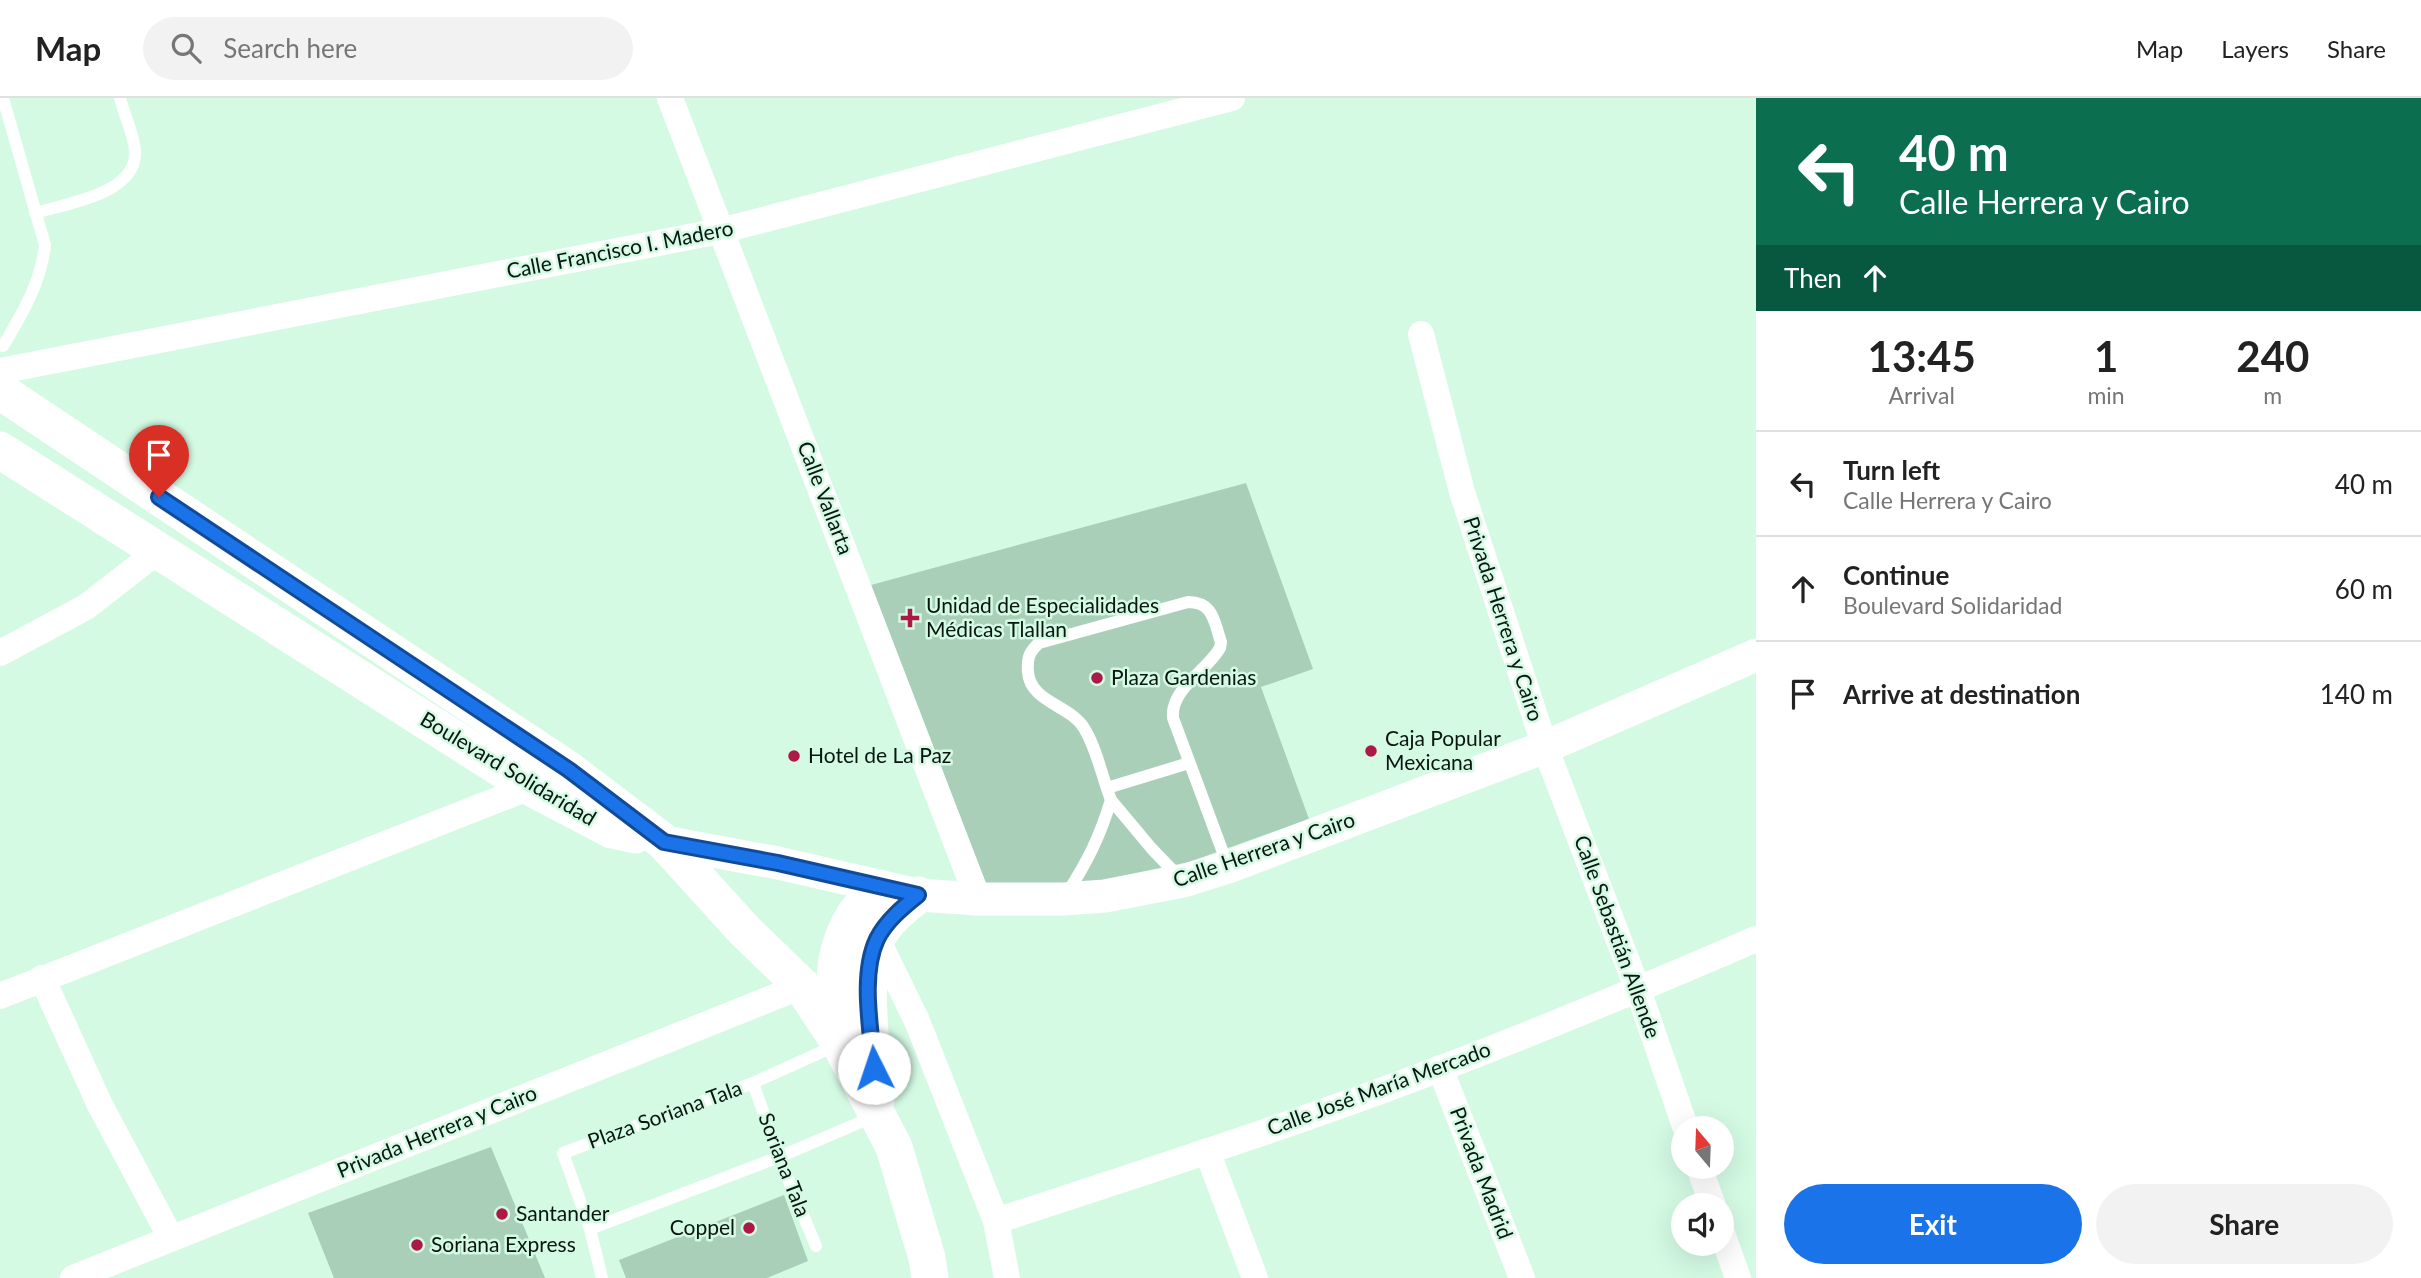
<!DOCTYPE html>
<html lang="en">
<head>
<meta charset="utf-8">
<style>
  :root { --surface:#fff; --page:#f2f2f2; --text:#222; --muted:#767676; --line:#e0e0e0; --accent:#1a73e8 }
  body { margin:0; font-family:Lato,sans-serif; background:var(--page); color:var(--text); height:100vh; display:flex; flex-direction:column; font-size:26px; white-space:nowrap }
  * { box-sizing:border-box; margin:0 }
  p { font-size:23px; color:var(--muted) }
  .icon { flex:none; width:38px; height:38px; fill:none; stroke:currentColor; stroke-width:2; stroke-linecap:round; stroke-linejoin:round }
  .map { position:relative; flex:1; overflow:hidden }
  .sheet { display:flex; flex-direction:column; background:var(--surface); width:665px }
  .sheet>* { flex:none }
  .guide { background:#0b6e4f; color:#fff; overflow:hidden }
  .needle { width:46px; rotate:341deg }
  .fabs { position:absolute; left:1671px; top:1018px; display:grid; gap:14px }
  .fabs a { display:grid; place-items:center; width:63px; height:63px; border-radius:50%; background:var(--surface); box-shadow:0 7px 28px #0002; font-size:35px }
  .pin { position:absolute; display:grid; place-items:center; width:60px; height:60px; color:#fff; margin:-72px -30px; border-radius:50% 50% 50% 0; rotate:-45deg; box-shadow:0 0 7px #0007 }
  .pin .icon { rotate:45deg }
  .me { position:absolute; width:77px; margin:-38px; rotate:356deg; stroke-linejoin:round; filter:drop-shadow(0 0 5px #0008) }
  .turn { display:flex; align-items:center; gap:24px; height:147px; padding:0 28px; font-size:32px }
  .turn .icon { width:91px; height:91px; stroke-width:2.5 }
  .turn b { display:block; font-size:49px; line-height:60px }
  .then { display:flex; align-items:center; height:66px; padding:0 28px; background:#0003; gap:14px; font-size:26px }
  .eta { display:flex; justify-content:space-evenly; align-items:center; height:119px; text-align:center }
  .eta b { font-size:42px; font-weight:700; line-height:49px }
  .cta { display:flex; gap:14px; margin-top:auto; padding:14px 28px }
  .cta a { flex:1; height:80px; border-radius:42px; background:var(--accent); color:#fff; font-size:28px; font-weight:700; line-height:80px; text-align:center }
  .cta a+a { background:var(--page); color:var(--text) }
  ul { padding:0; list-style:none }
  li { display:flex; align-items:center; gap:21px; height:105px; padding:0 28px; border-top:2px solid var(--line) }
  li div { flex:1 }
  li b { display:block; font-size:26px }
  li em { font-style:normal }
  header { display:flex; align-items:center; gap:42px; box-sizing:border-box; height:98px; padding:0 35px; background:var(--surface); border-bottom:2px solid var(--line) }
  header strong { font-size:33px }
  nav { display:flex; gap:38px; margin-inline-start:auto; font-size:24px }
  .search { width:490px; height:63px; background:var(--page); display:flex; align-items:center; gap:18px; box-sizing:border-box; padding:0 24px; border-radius:38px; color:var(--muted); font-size:26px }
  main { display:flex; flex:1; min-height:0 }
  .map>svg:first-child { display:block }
  .building { fill:#a9cfb9 }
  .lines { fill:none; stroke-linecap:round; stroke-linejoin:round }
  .service { stroke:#fff; stroke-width:12 }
  .minor { stroke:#fff; stroke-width:26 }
  .tertiary { stroke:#fff; stroke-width:33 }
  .secondary { stroke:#fff; stroke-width:37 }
  .route-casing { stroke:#114b97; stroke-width:18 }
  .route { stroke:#1a73e8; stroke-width:12 }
  .poi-dot { fill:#ac1948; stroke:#d4fae4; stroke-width:2.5 }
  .labels { text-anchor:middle; stroke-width:5; stroke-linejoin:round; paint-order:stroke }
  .street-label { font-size:21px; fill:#08160f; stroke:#d4fae4 }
  .poi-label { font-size:21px; fill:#08160f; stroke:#d4fae4; text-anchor:start }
</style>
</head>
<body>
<header>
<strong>Map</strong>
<div class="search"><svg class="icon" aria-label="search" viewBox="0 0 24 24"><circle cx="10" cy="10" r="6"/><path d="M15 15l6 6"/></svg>Search here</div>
<nav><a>Map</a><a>Layers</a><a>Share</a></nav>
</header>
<main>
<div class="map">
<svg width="1756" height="1180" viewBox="0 0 1756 1180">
  <rect width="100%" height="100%" fill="#d4fae4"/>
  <g class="building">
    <path d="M1246,385L1313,571L1261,589L1309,721L1189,764L1087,785H986L871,487Z"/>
    <path d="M491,1049L545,1180H334L308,1115Z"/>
    <path d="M784,1097L808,1163L767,1180H626L619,1162Z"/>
  </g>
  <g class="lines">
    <g class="service">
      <path d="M3,0L45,147C41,185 22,216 3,248"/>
      <path d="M35,115C65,106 138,96 135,53C134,36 124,17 120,0"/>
      <path d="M1107,690L1189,665"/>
      <path d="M1111,702C1102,679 1097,651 1084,630C1070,607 1030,604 1028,574C1027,560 1029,554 1039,545L1188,504C1214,504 1214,524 1221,544L1220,550C1207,573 1170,591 1173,620L1228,768"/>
      <path d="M1067,795C1088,763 1100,738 1111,702L1152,751L1181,781"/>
      <path d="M837,947L753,985L563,1055L590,1131L779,1059L875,1018"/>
      <path d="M753,985L779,1059L816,1148"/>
      <path d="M590,1131L602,1180"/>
    </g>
    <g class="minor">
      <path d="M670,0L978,801"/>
      <path d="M1421,236L1462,394L1545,649L1638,892L1686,1031"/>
      <path d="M0,273L720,133L1232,0"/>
      <path d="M0,555L86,509L158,453"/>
      <path d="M877,841L917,923L996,1123L1007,1180"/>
      <path d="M42,880L100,1007L171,1140"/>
      <path d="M0,898L530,689"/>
      <path d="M1440,970L1522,1180"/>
      <path d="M1207,1053L1255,1180"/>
      <path d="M1699,1069L1713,1108"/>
      <path d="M996,1123C1145,1074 1296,1026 1442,970C1548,929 1652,886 1756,841"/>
      <path d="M1722,1135L1738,1180"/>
      <path d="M73,1180L802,888"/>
    </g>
    <path class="tertiary" d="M664,744L778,765L918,797L978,801H1063L1105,798L1183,783L1228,769L1545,649L1756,557"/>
    <g class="secondary">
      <path d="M0,293L569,672L664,744L745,833L802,888L840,946L894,1049L927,1160L930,1180"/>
      <path d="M0,352L530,689L612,732L635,737"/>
      <path d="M839,940C834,896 829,858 854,818C860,808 871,799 879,790"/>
      <path d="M876,1002C873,960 860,877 877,840C886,822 903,809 918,797"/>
    </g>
  </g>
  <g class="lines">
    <g class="route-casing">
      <path id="route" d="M159,399L569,672L664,744L778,765L918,797C903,809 886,823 877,841C860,877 871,931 874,970"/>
    </g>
    <use href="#route" class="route"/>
  </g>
  <g class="poi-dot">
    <path d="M906.5 509.5h7v7h7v7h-7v7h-7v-7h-7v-7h7z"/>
    <circle cx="1097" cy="580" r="7"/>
    <circle cx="1371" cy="653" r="7"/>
    <circle cx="794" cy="658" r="7"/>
    <circle cx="502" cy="1116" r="7"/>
    <circle cx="749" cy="1130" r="7"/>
    <circle cx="417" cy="1147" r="7"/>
  </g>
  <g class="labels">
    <g class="street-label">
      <text transform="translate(620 152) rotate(-11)" y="7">Calle Francisco I. Madero</text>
      <text transform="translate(825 400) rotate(69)" y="7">Calle Vallarta</text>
      <text transform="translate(1503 521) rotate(72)" y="7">Privada Herrera y Cairo</text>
      <text transform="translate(508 671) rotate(31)" y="7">Boulevard Solidaridad</text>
      <text transform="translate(1264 752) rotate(-19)" y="7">Calle Herrera y Cairo</text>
      <text transform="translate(1617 839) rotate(70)" y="7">Calle Sebastián Allende</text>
      <text transform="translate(1379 991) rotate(-20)" y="7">Calle José María Mercado</text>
      <text transform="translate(665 1017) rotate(-20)" y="7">Plaza Soriana Tala</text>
      <text transform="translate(437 1034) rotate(-22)" y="7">Privada Herrera y Cairo</text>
      <text transform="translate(784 1067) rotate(69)" y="7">Soriana Tala</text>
      <text transform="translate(1481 1075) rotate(69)" y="7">Privada Madrid</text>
    </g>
    <g class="poi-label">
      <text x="926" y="515">Unidad de Especialidades<tspan x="926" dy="24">Médicas Tlallan</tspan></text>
      <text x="1111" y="587">Plaza Gardenias</text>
      <text x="1385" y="648">Caja Popular<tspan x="1385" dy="24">Mexicana</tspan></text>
      <text x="808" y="665">Hotel de La Paz</text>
      <text x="516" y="1123">Santander</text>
      <text x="735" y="1137" text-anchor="end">Coppel</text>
      <text x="431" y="1154">Soriana Express</text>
    </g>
  </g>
</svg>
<div class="fabs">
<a><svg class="needle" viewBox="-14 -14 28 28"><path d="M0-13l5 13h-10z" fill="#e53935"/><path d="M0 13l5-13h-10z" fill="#767676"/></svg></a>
<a><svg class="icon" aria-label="sound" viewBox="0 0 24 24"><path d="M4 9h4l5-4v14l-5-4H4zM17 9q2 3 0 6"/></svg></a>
</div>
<div class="pin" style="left:159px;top:399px;background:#d93025"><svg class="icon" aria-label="arrive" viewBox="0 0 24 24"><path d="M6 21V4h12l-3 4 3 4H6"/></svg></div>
<svg class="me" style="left:874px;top:970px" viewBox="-20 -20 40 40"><circle r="19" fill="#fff"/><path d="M0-13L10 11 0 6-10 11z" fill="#1a73e8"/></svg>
</div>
<section class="sheet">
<div class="guide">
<div class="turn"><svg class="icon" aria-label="left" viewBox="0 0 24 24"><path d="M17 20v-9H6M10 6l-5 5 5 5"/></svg><div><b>40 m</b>Calle Herrera y Cairo</div></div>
<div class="then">Then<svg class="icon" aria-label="ahead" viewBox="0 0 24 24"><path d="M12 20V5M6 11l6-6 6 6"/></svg></div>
</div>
<div class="eta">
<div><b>13:45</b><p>Arrival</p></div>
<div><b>1</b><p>min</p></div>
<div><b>240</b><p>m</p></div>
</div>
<ul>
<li><svg class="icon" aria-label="left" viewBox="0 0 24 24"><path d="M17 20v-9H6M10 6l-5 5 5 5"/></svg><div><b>Turn left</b><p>Calle Herrera y Cairo</p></div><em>40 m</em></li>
<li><svg class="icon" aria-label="ahead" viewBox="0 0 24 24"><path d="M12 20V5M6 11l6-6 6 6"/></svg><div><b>Continue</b><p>Boulevard Solidaridad</p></div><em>60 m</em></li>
<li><svg class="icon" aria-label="arrive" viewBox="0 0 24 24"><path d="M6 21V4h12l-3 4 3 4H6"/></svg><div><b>Arrive at destination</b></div><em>140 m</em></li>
</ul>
<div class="cta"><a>Exit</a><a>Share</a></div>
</section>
</main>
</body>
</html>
